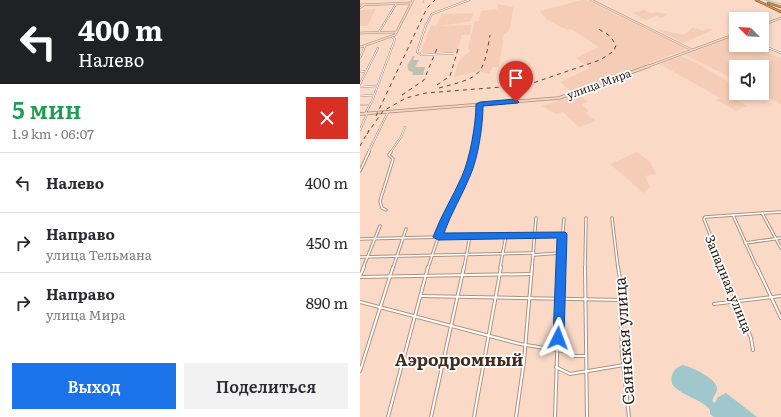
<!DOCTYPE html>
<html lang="ru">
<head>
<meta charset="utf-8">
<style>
  :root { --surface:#fff; --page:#f2f2f3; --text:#2b2b33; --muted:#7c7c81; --line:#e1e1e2; --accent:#1a73e8 }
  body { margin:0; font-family:Literata,serif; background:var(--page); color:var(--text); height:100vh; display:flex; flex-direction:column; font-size:15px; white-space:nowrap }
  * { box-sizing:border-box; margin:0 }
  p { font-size:13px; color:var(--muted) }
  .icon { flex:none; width:22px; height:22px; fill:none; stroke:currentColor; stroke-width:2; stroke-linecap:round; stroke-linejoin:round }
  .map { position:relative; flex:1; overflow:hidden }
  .drawer { display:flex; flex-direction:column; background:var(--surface); width:360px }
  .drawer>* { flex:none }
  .top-card { background:#202124; color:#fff; overflow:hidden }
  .needle { width:26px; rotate:294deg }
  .buttons { position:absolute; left:369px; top:12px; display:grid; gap:8px }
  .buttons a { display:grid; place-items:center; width:40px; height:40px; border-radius:0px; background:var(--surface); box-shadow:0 2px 6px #0003; font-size:20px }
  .pin { position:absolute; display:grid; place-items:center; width:34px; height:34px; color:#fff; margin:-41px -17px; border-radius:50% 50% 50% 0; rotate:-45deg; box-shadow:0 0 4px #0007 }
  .pin .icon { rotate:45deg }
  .me { position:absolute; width:44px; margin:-22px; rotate:3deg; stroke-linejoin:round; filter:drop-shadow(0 0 3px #0008) }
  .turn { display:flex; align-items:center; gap:14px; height:84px; padding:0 12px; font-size:18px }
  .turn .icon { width:52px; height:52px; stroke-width:2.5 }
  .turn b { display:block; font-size:28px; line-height:34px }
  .round { display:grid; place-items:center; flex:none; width:42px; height:42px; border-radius:0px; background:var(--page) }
  .summary { display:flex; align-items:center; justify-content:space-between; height:68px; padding:0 12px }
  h1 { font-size:24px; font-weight:600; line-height:30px; color:#1e9e55 }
  .action { display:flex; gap:8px; margin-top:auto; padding:8px 12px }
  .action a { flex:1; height:46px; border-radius:0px; background:var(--accent); color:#fff; font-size:16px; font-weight:600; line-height:46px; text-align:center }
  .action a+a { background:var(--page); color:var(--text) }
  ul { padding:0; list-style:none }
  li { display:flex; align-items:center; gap:12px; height:60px; padding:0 12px; border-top:1px solid var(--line) }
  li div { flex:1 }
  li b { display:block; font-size:15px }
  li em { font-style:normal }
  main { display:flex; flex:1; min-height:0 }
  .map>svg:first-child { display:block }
  .built { fill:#f5cdb6 }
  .green { fill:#bdc3b0 }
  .water { fill:#9fc7cc }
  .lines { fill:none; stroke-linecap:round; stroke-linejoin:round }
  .stream { stroke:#9fc7cc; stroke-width:1 }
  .canal { stroke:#9fc7cc; stroke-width:1 }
  .minor-far2-casing { stroke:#af917f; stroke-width:2 }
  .minor-far1-casing { stroke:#af917f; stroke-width:3.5 }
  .minor-casing { stroke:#af917f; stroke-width:4 }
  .tertiary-casing { stroke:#af917f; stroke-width:2 }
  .secondary-far1-casing { stroke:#af917f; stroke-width:2.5 }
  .secondary-casing { stroke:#af917f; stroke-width:3.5 }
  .trunk-casing { stroke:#8c5626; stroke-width:2.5 }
  .minor-far2 { stroke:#fff; stroke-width:1 }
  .minor-far1 { stroke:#fff; stroke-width:1.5 }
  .minor { stroke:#fff; stroke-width:2 }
  .tertiary { stroke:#fff; stroke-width:1 }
  .secondary-far1 { stroke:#edd6c1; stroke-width:1.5 }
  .secondary { stroke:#edd6c1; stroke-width:2 }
  .trunk { stroke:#cf9058; stroke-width:1.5 }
  .rail { stroke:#58483e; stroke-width:1; stroke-dasharray:4 4; stroke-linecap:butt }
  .route { fill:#1a73e8; stroke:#114b97 }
  .labels { text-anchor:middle; stroke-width:3.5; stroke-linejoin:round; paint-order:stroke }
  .far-street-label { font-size:11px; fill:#271c15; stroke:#fff }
  .street-label { font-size:13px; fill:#271c15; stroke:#fff }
  .near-street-label { font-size:16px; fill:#271c15; stroke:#fff }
  .near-neighbourhood-label { font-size:17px; font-weight:bold; fill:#452b1c; stroke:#fff }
</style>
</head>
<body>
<main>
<section class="drawer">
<div class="top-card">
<div class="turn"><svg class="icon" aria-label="left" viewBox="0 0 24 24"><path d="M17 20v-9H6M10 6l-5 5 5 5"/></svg><div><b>400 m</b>Налево</div></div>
</div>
<div class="summary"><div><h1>5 мин</h1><p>1.9 km · 06:07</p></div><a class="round" style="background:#d93025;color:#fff"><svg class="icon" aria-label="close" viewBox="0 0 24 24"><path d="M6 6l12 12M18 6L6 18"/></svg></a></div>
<ul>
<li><svg class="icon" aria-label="left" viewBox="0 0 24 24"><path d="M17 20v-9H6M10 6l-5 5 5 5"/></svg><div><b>Налево</b></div><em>400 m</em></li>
<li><svg class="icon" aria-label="right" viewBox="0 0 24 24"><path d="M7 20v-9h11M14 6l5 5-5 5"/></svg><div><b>Направо</b><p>улица Тельмана</p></div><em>450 m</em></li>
<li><svg class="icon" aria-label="right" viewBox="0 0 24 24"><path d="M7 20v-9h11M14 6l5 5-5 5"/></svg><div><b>Направо</b><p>улица Мира</p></div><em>890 m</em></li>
</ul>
<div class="action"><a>Выход</a><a>Поделиться</a></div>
</section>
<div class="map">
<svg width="421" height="417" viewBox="0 0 421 417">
  <rect width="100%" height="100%" fill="#fad9c6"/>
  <g class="built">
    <path d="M222,0H226L327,49L212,92L200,82L230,68L216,58L238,47L226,38L211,29L207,30L186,19L180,11Z"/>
    <path d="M138,4L153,7L151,24L148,32L144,34L139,67H133L129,74L118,71L94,77L99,61L110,51L108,48L115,21H119L121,11L137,9Z"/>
    <path d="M16,9L7,26H0V10Z"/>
    <path d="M284,10L291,13L298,12L307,14L302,18L297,16L285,20L273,13Z"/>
    <path d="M113,13L111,21L80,26L111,25L110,35H102L97,52L60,53L71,26H76L82,14Z"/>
    <path d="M333,27L344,31L346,28L353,30L323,43L295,29L324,35Z"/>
    <path d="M369,38L376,41V45H386L421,58V104L400,93H402V67H376V80L325,55Z"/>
    <path d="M321,56L338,64L376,86V91L369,95L388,107H384L376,111L356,100L360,98L300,64Z"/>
    <path d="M217,94L228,102L222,105L229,111L225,113L236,121L219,127L203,112L196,114L182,106Z"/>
    <path d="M277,152L290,162L296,174L285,176L290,187L284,193L250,164Z"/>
  </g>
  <path class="green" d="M53,56H55L53,60H59L55,67H65L63,75H52L53,72L49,71L47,66Z"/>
  <path class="water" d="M323,365C331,367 358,379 357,389C357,392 353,397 352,401L355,403L358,397L366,393L397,417H354L350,414V410C342,399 321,396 312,384C310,374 314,368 323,365Z"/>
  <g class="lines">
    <path class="stream" d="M63,3L64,0"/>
    <path class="canal" d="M405,0L421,4"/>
    <g class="minor-far2-casing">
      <g id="minor-far2">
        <path d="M0,8L4,5"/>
        <path d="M19,32L36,4"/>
        <path d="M371,36L376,38"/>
        <path d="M392,45L407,49"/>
        <path d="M401,45L421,53"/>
        <path d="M0,58L5,46"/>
        <path d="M0,72L6,71"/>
        <path d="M0,84L18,48"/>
        <path d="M0,87L17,86"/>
        <path d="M0,96L14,95"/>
        <path d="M0,105H10"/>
        <path d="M5,114L12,101L35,39L32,37"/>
        <path d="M0,130L7,114"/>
        <path d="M8,153L28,112"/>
        <path d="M30,153L41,137L45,127"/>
        <path d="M112,153L120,121V104"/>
      </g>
    </g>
    <g class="minor-far1-casing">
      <g id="minor-far1">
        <path d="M0,171L9,152"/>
        <path d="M26,210L22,208L20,201L33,159L29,155L31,152"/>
        <path d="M402,213L421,248"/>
        <path d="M373,215L397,268"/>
        <path d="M252,218L258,268"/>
        <path d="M0,239L202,234"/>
        <path d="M385,243L421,238"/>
        <path d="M174,255L200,253"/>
        <path d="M0,257L174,253"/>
        <path d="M3,268L20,226"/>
        <path d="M33,268L46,229"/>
        <path d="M68,268L85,217L108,172L113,152"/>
        <path d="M104,268L110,236"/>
        <path d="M140,268L146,236"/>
        <path d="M172,268L176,218"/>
        <path d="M200,268L204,219"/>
        <path d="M225,268L226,218"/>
        <path d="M363,268L344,219L345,217L421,212"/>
      </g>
    </g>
    <g class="minor-casing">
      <g id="minor">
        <path d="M225,267L227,417"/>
        <path d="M258,267L263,296L261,317L262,354L269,417"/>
        <path d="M363,267L391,338L393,350"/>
        <path d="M397,267L421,318"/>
        <path d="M0,276L4,267"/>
        <path d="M0,277L171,274"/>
        <path d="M61,296L263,300"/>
        <path d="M0,302L160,344L203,351L214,356H226"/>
        <path d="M354,304L421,296"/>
        <path d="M196,367L210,374L264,365"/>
        <path d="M0,371L33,267"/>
        <path d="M28,417L68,267"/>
        <path d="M71,417L104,267"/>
        <path d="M114,417L141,267"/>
        <path d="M156,417L164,361L172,267"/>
        <path d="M195,417L200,267"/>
      </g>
    </g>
    <g class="tertiary-casing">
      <path id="tertiary" d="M89,54L96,53L61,55L57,52L66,25L72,14L109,0"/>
    </g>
    <g class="secondary-far1-casing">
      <g id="secondary-far1">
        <path d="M231,0L332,50"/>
        <path d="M0,5L51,3"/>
        <path d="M402,25L421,18"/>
        <path d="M0,33L37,32"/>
        <path d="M0,47L35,35L53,0"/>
        <path d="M286,67L376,34"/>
      </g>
    </g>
    <g class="secondary-casing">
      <path id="secondary" d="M0,114L199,98L289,66"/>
    </g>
    <g class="trunk-casing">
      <g id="trunk">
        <path d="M396,0L421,12"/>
        <path d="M408,3L421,7"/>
      </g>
    </g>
    <use href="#minor-far2" class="minor-far2"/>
    <use href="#minor-far1" class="minor-far1"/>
    <use href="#minor" class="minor"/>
    <use href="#tertiary" class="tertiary"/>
    <use href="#secondary-far1" class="secondary-far1"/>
    <use href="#secondary" class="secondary"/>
    <use href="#trunk" class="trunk"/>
    <g class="rail">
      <path d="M77,85L90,76L99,46"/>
      <path d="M79,88C121,77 123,77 130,35"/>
      <path d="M42,95L64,80L78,46"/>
      <path d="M16,116L67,8L75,0"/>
      <path d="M7,134L23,111L46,98L66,93L167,85L240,60L254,51L256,45L250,36L237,28"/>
      <path d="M0,146L9,130"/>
    </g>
  </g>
  <path class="route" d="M156,99L159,102L158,103L123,106C123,125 118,159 110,176C102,196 91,213 84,233L205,232L207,234L204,338L203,342L198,344L194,342L193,338L197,238L78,240L73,237C81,215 93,197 102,176C110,158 116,124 116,104L120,102Z"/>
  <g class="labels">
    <g class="far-street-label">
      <text transform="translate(239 84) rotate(-20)" y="4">улица Мира</text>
    </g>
    <g class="street-label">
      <text transform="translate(369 284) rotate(68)" y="5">Западная улица</text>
    </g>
    <g class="near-street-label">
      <text transform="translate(264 341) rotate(-94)" y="6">Саянская улица</text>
    </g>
    <g class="near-neighbourhood-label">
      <text x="99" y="366">Аэродромный</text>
    </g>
  </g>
</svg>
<div class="buttons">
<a><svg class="needle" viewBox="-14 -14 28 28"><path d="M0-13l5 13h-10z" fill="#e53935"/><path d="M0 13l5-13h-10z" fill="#7c7c81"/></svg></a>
<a><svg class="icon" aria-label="sound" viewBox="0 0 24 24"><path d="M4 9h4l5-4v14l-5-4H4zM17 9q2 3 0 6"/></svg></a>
</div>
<div class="pin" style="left:156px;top:102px;background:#d93025"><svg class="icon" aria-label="arrive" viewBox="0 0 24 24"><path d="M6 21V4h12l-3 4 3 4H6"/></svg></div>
<svg class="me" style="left:198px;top:338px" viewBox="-20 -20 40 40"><path d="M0-17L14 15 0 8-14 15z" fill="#1a73e8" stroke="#fff" stroke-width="4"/></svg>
</div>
</main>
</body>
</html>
